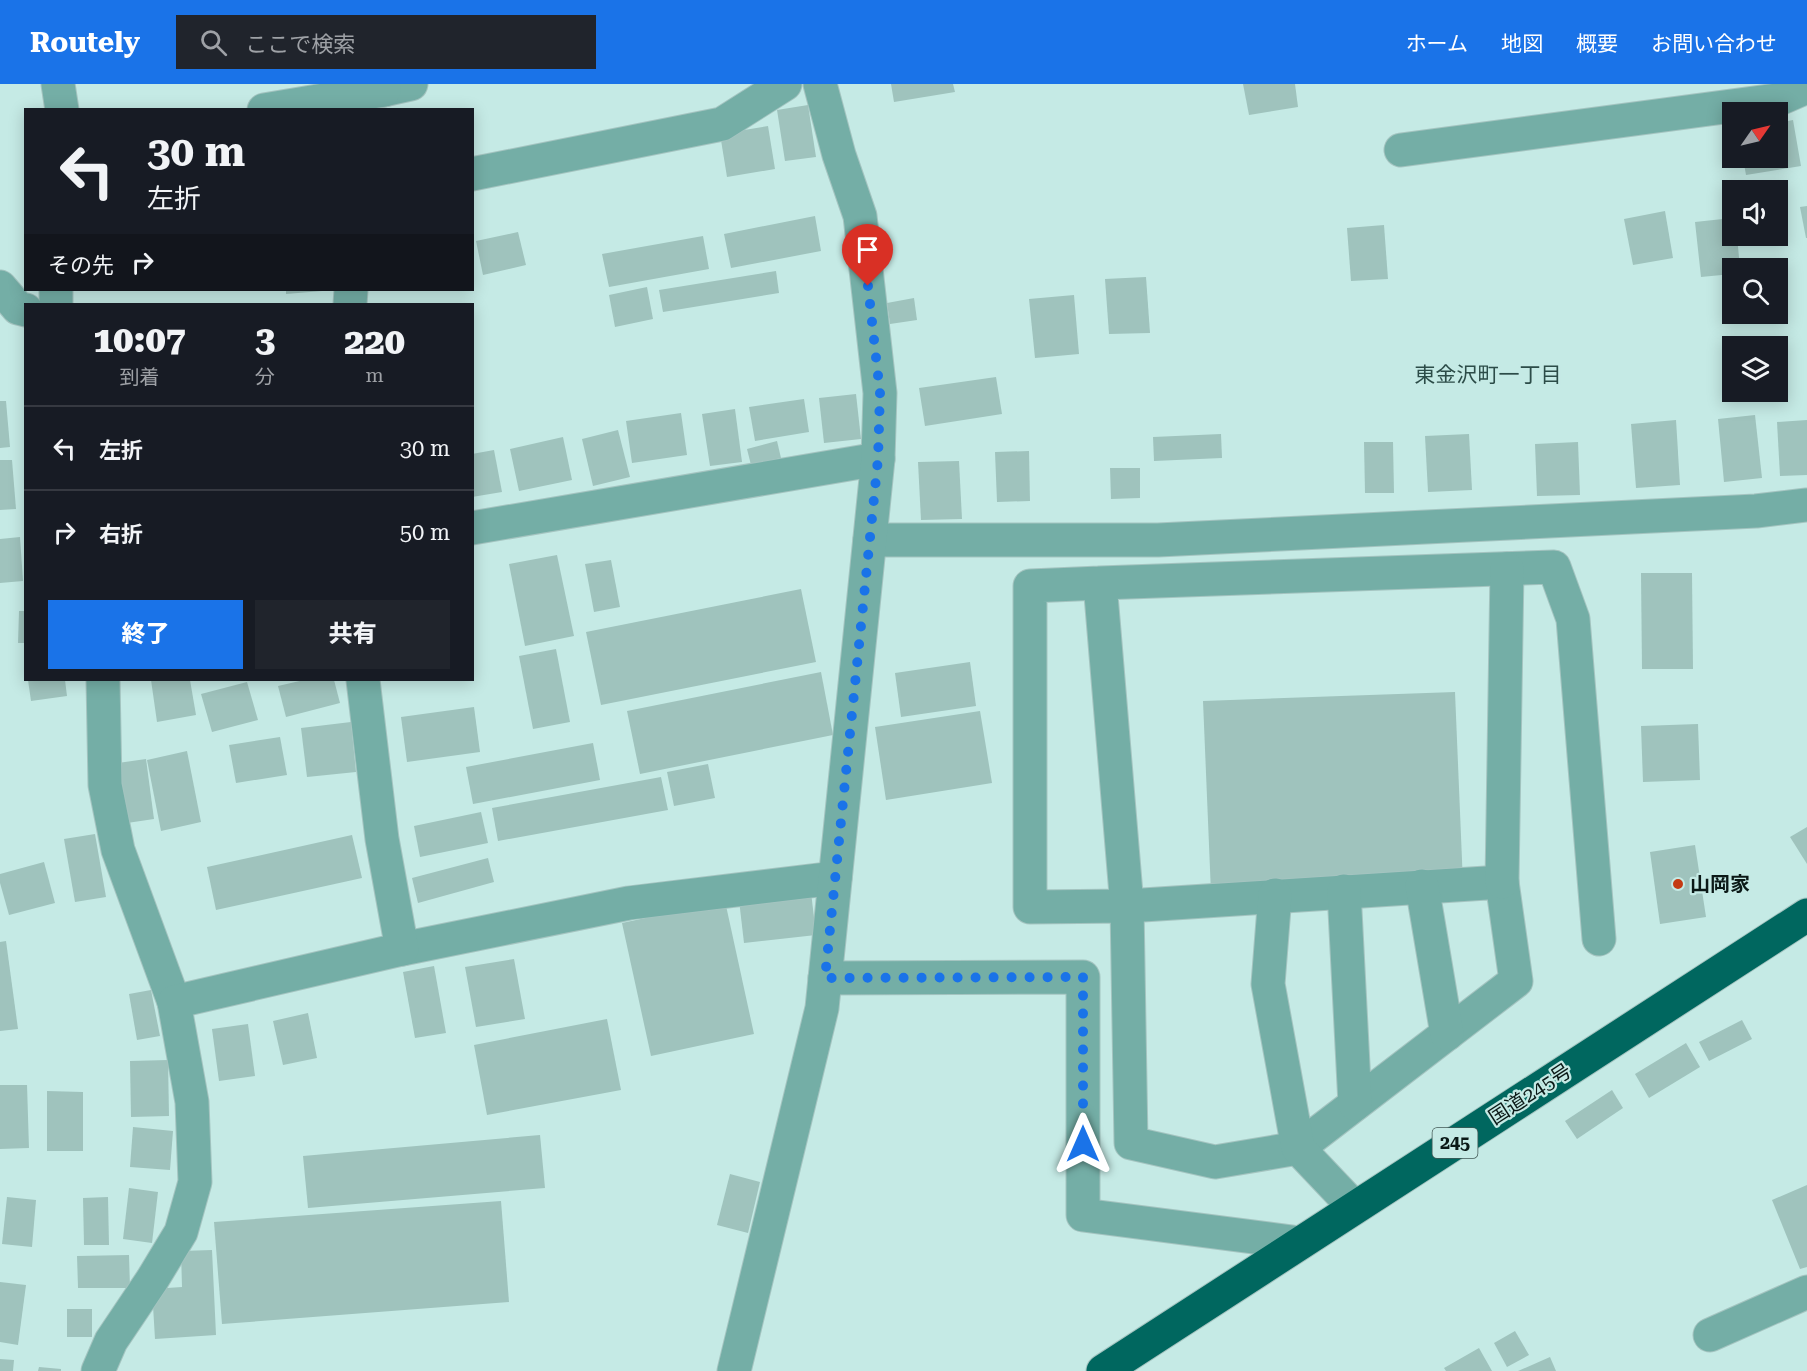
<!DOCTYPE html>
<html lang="ja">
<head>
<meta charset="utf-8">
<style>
  :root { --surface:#171b24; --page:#20242c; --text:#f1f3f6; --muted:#9ea1a6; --line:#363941; --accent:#1a73e8 }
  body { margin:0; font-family:"Roboto Serif","Noto Sans JP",serif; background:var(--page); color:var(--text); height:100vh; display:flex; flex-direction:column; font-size:22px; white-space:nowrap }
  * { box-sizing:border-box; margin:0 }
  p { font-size:20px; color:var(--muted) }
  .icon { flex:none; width:33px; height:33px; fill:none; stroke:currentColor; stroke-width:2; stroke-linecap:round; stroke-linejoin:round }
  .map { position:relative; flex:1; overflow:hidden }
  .panel { position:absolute; left:24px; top:219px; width:450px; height:378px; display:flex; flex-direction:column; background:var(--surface); border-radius:0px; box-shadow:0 3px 15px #0003 }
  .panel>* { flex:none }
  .banner { position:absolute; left:24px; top:24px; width:450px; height:183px; border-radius:0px; box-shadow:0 3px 15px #0003; background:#171b24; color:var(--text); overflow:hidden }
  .needle { width:39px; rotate:56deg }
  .fabs { position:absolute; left:1722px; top:18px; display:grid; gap:12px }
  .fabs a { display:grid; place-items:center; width:66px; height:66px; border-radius:0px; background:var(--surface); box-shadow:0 3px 15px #0003; font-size:30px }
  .pin { position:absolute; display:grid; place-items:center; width:51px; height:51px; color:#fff; margin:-62px -26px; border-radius:50% 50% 50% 0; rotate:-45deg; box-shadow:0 0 6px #0007 }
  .pin .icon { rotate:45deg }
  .me { position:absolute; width:66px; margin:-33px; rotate:0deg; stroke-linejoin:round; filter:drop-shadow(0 0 4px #0008) }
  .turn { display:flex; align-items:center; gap:21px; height:126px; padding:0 24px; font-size:27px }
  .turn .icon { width:78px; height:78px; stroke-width:2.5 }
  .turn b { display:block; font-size:42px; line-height:51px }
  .then { display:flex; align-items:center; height:57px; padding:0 24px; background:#0003; gap:12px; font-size:22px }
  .eta { display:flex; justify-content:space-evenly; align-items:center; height:102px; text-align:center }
  .eta b { font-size:36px; font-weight:800; line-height:42px }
  .button { display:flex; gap:12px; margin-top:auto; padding:12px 24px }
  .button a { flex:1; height:69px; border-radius:0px; background:var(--accent); color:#fff; font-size:24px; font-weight:800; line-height:69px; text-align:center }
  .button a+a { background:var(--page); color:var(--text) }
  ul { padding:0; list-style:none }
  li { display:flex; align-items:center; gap:18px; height:84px; padding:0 24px; border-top:2px solid var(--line) }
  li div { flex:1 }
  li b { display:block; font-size:22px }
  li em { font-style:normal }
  header { display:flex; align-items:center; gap:36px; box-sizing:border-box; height:84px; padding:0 30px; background:var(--accent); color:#fff }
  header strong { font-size:28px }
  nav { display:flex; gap:33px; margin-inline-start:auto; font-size:21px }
  .search { width:420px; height:54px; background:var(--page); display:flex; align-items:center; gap:15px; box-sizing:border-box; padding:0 21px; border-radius:0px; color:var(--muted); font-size:22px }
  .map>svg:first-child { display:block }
  .building { fill:#9fc3bd }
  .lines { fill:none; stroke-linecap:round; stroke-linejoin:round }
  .minor-casing { stroke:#a4c4c0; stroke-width:35 }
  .highway-casing { stroke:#a4c4c0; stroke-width:35 }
  .minor { stroke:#74aea6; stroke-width:33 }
  .highway { stroke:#00675f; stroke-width:33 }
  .route { stroke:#1a73e8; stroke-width:10; stroke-dasharray:0 18 }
  .poi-dot { fill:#c43b14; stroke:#c5eae5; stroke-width:2 }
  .labels { text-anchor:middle; stroke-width:4.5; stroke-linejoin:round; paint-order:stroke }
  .shield { fill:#c5eae5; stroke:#435855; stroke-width:1.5 }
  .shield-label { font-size:18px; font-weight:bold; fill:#0b1917 }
  .poi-label { font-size:20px; font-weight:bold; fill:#0b1917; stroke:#c5eae5; text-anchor:start }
  .street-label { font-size:20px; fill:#0b1917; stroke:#c5eae5 }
  .neighbourhood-label { font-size:21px; fill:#2c4c48; stroke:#c5eae5 }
</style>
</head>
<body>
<header>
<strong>Routely</strong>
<div class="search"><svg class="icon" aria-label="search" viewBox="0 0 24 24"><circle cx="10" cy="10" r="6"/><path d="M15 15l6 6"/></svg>ここで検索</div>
<nav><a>ホーム</a><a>地図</a><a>概要</a><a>お問い合わせ</a></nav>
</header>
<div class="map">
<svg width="1807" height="1287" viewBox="0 0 1807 1287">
  <rect width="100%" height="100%" fill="#c5eae5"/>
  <g class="building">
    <path d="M891,0H953L955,8L894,18Z"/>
    <path d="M1243,0H1295L1298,23L1249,31Z"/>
    <path d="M808,21L816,73L785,77L777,26Z"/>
    <path d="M1793,36L1801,82L1746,91L1743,74H1778V39Z"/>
    <path d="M768,42L775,85L727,93L720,50Z"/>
    <path d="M1807,122V154H1806L1800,123Z"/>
    <path d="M1665,127L1673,174L1633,181L1624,135Z"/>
    <path d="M815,132L821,167L731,184L724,150Z"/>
    <path d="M1732,134V152H1737L1740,184H1732V190L1701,193L1695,138Z"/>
    <path d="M1384,141L1388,195L1351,197L1347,144Z"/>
    <path d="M518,148L526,181L483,191L476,157Z"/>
    <path d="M703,152L709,185L609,203L602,170Z"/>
    <path d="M776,187L779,209L663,228L659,206Z"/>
    <path d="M1146,193L1150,249L1109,250L1105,195Z"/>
    <path d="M647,203L653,235L615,243L609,211Z"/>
    <path d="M286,206H322V207L286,210Z"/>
    <path d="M1074,211L1079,270L1035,274L1029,215Z"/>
    <path d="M914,214L917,236L890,240L887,219Z"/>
    <path d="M996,293L1002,330L925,342L919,304Z"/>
    <path d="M856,310L861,355L824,359L819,314Z"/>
    <path d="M804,315L809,348L755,357L749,323Z"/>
    <path d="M0,317H6L10,363L0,364Z"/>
    <path d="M735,325L742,378L710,382L702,330Z"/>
    <path d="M681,329L687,371L632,379L626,337Z"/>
    <path d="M1755,331L1762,394L1724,398L1718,335Z"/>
    <path d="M1676,336L1680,401L1636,404L1631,340Z"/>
    <path d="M1807,336V391L1780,392L1777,338Z"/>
    <path d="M618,346L630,393L593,402L582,355Z"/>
    <path d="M1221,350L1222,374L1154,377L1153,353Z"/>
    <path d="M1469,350L1472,406L1428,408L1425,352Z"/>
    <path d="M563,353L572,396L519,407L510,365Z"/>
    <path d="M777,357L781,374L751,381L747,365Z"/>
    <path d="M1364,358H1393L1394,409H1365Z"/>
    <path d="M1578,358L1580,411L1537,412L1535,360Z"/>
    <path d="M494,366L502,408L472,413V370Z"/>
    <path d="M1029,367L1030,417L997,418L995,368Z"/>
    <path d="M0,376H12L16,425L0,426Z"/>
    <path d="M959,377L962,435L921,436L918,378Z"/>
    <path d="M1110,384H1140V414L1111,415Z"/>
    <path d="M20,453L23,497L0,499V455Z"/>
    <path d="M557,471L574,552L525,562L509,480Z"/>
    <path d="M611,476L620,523L594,528L585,480Z"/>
    <path d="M1641,489H1692L1693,585H1642Z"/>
    <path d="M801,505L816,578L601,621L586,548Z"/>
    <path d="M19,527H26V559H18Z"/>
    <path d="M556,565L570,638L533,645L519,572Z"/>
    <path d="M970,578L976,622L901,633L895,589Z"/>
    <path d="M821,588L833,651L640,690L627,627Z"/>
    <path d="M28,596H65L67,612L31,617Z"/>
    <path d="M151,596H190L196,631L157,638Z"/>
    <path d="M304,596H334L340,619L286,633L278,602Z"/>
    <path d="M247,598L258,636L212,648L201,610Z"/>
    <path d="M1455,608L1463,800L1211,809L1203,617Z"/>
    <path d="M474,623L480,668L407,678L401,633Z"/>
    <path d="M980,627L992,699L886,716L875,643Z"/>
    <path d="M351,638L356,688L307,693L301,644Z"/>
    <path d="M1698,640L1700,696L1643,698L1641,642Z"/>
    <path d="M280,653L287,691L236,699L229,661Z"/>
    <path d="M593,659L600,696L473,720L466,683Z"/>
    <path d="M187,667L201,738L161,747L147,676Z"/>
    <path d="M146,675L154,735L127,739L118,679Z"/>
    <path d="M708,680L715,714L674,722L667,688Z"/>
    <path d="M661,693L668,726L498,757L492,724Z"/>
    <path d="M481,728L488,759L420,773L414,742Z"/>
    <path d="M1807,743V780L1790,753Z"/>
    <path d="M95,750L106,813L75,818L64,755Z"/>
    <path d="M352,751L362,794L216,826L207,783Z"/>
    <path d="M1695,761L1706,833L1660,840L1650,768Z"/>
    <path d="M488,774L494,798L418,819L412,794Z"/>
    <path d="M44,778L55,819L9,831L0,799V790Z"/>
    <path d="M811,808L816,851L744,859L739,816Z"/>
    <path d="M725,817L754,950L651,972L622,839Z"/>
    <path d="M6,857L18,945L0,947V858Z"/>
    <path d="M514,875L525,935L476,943L465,883Z"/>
    <path d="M434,882L446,949L415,954L403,888Z"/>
    <path d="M151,906L160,952L137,956L129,910Z"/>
    <path d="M308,929L317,974L283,981L273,937Z"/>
    <path d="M607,935L621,1006L487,1031L474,961Z"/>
    <path d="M1742,936L1752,955L1709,977L1699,958Z"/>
    <path d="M248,940L255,992L219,997L212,945Z"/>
    <path d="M1686,959L1700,983L1649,1014L1635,990Z"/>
    <path d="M168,976L169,1032L131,1033L130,977Z"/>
    <path d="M0,1001H27L29,1064L0,1065Z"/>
    <path d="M1612,1006L1623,1024L1577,1055L1565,1037Z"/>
    <path d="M47,1007L83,1008V1067H47Z"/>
    <path d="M133,1043L173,1047L170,1086L130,1083Z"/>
    <path d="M540,1051L545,1104L308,1124L303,1072Z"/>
    <path d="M730,1090L760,1098L748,1149L717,1141Z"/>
    <path d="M1807,1101V1183L1800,1185L1772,1116Z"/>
    <path d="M129,1104L158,1108L152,1159L123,1155Z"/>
    <path d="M7,1113L36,1116L32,1163L2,1160Z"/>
    <path d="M108,1113L109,1161H84L83,1114Z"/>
    <path d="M501,1117L509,1218L222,1240L214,1138Z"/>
    <path d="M212,1166L216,1251L155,1255L152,1205L182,1203L181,1167Z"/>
    <path d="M129,1171L130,1204H78L77,1172Z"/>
    <path d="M0,1198L26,1201L18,1261L0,1258Z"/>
    <rect x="67" y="1225" width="25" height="28"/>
    <path d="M1515,1247L1529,1271L1507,1283L1494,1259Z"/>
    <path d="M1479,1264L1492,1287H1446L1444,1284Z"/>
    <path d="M1550,1273L1556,1287H1518Z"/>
    <path d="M0,1275L14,1276L13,1287H0Z"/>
    <path d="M39,1283L61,1285V1287H38Z"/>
  </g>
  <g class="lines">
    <g class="minor-casing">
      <g id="minor">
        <path d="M58,0L62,26"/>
        <path d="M384,6L411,0"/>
        <path d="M264,26L384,6L383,0"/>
        <path d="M1401,66L1777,16L1807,3"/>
        <path d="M472,90L722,40L785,0"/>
        <path d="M0,203L18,224L26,226"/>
        <path d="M56,220V206"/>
        <path d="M350,220L351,206"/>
        <path d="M472,444L878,375"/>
        <path d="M870,456H1158L1756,427L1807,421"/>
        <path d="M1100,499L1127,822L1131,1059L1215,1078L1298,1064L1516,897L1502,798L1127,822L1030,823V502L1100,499L1554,483L1573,535L1599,855"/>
        <path d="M103,596L105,701L118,766L174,918"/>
        <path d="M1502,798L1507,485"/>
        <path d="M1422,802L1447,950"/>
        <path d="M1344,807L1355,1020"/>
        <path d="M1275,811L1268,900L1298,1064L1354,1123"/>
        <path d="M402,865L629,819L835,794"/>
        <path d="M825,894L1083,893V1131L1300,1159"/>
        <path d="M1710,1251L1807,1208"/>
        <path d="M98,1287L111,1257L152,1196L181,1148L195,1098L192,1018L174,918L402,865L382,755L363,596"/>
        <path d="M734,1287L822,924L878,375L880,309L860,132L839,71L820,0"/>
      </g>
    </g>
    <g class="highway-casing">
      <path id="highway" d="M1103,1287L1807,831"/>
    </g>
    <use href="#minor" class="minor"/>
    <use href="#highway" class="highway"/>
  </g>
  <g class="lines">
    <path class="route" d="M868,202L880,309L878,375L825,894L1083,893V1060"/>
  </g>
  <circle class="poi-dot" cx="1678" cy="800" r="6"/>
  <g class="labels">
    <rect class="shield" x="1432.5" y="1044" width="45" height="30" rx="4.5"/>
    <g class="shield-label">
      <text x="1455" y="1065">245</text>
    </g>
    <g class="poi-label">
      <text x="1690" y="807">山岡家</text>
    </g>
    <g class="street-label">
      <text transform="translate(1530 1010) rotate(-33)" y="7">国道245号</text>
    </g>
    <g class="neighbourhood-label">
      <text x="1488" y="298">東金沢町一丁目</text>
    </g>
  </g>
</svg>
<div class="fabs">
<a><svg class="needle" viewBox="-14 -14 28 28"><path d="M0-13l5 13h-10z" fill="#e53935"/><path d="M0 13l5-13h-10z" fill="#9ea1a6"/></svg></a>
<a><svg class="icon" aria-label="sound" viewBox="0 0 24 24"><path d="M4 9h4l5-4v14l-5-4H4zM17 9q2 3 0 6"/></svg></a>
<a><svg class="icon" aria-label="search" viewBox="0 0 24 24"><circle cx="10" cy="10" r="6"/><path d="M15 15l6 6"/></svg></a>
<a><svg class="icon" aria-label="layers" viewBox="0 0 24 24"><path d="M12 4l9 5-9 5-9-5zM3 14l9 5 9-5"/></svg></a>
</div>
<div class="pin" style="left:868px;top:202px;background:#d93025"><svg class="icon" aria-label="arrive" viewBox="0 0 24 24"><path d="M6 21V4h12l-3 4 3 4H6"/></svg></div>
<svg class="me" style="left:1083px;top:1060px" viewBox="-20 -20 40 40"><path d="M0-17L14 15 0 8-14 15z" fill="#1a73e8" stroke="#fff" stroke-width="4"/></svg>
<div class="banner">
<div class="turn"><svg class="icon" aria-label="left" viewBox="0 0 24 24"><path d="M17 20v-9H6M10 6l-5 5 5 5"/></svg><div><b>30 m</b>左折</div></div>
<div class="then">その先<svg class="icon" aria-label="right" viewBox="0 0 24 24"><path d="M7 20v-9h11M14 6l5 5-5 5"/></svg></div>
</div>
<section class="panel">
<div class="eta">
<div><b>10:07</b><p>到着</p></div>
<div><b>3</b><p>分</p></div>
<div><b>220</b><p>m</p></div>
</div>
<ul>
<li><svg class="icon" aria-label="left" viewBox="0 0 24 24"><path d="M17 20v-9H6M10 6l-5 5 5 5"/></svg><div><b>左折</b></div><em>30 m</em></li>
<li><svg class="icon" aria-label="right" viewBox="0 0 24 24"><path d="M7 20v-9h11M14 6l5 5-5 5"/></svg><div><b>右折</b></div><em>50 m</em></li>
</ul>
<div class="button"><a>終了</a><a>共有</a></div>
</section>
</div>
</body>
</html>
